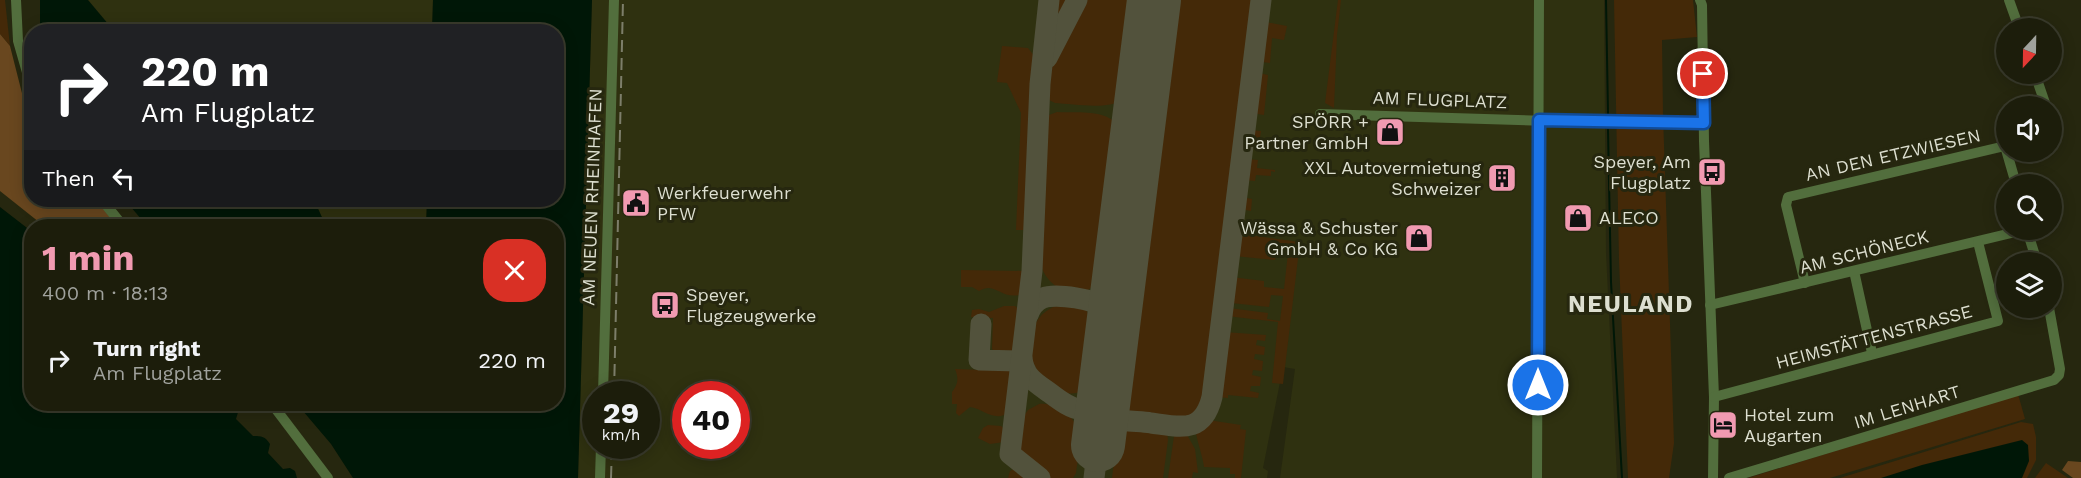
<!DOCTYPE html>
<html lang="en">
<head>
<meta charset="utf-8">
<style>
  :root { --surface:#1c1d0b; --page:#292a19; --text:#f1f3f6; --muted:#a0a29d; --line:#3a3b2c; --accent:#f19ab1 }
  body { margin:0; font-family:"Work Sans",sans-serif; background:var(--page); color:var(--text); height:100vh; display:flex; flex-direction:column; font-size:22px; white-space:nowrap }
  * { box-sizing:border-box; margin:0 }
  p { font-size:20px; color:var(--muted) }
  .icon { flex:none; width:33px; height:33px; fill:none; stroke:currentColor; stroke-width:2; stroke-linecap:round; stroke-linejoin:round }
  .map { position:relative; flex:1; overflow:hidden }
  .sheet { position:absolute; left:24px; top:219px; width:540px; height:192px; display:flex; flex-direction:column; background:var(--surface); border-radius:24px; box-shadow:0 3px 15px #0003,0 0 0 2px var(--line) }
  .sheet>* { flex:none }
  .top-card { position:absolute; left:24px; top:24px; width:540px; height:183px; border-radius:24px; box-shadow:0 3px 15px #0003,0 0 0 2px var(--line); background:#202124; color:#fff; overflow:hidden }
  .needle { width:39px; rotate:202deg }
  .fabs { position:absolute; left:1996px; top:18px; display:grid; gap:12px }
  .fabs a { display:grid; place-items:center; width:66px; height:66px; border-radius:50%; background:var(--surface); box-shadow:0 3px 15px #0003,0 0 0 2px var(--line); font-size:30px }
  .speed { position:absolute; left:582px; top:381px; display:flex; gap:12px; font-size:30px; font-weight:700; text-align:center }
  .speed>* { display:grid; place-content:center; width:78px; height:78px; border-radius:50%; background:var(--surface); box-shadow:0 3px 15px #0003,0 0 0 2px var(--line); line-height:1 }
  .speed small { font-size:15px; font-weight:400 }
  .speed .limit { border:9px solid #d22; background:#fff; color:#111 }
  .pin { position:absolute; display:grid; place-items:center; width:51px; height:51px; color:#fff; margin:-26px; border:3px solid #fff; border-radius:50%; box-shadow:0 2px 6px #0007 }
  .me { position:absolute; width:66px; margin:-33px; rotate:0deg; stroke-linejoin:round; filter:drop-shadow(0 0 4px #0008) }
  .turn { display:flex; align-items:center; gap:21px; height:126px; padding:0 18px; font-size:27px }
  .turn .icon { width:78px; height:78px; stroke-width:2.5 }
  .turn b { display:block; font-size:42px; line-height:51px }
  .then { display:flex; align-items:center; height:57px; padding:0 18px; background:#0003; gap:12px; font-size:22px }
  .round { display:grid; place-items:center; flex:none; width:63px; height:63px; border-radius:24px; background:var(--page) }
  .overview { display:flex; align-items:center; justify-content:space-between; height:102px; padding:0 18px }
  h1 { font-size:36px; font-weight:700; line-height:45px; color:var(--accent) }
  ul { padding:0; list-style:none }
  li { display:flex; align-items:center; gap:18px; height:78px; padding:0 18px }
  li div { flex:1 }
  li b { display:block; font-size:22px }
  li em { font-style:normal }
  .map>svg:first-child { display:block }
  .built { fill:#2f3110; fill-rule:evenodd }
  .green { fill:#442908 }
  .forest { fill:#69471f }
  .water { fill:#001707 }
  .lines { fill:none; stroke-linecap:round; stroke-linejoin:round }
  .stream { stroke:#001707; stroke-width:2 }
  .taxiway { stroke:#52523c; stroke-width:21 }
  .runway { stroke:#52523c; stroke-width:54 }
  .minor { stroke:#526e3d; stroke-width:10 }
  .rail { stroke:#7d7e6a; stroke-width:2; stroke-dasharray:12 6; stroke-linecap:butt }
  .route-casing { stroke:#114b97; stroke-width:15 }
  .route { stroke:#1a73e8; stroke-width:10 }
  .labels { text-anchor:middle; stroke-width:6; stroke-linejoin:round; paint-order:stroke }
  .street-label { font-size:18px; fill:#dddfd0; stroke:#26270f }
  .poi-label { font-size:18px; fill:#dddfd0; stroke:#26270f; text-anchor:end }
  .district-label { font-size:24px; font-weight:bold; letter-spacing:1.5px; fill:#dddfd0; stroke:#26270f }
</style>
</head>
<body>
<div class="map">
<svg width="2081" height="478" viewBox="0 0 2081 478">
  <rect width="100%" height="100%" fill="#26270f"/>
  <g class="built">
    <path d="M88,0H433L432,31H114Z"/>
    <path d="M592,0H1604L1606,253L1617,478H1280L1295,369L1283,367L1263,468L1268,471L1267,478H578ZM596,394H646V446H596ZM686,394H736V446H686Z"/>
    <path d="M314,200H427L426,226H326Z"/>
  </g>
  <g class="green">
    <path d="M0,0H5L10,46L0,34Z"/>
    <path d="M1055,0H1072L1064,12L1060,14L1055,10Z"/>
    <path d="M1083,0H1136L1124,96L1122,100C1108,110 1073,104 1055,103C1053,102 1049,100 1047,98C1037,81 1074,17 1083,0Z"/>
    <path d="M1172,0H1256L1206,402L1197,417C1184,424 1129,421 1121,408Z"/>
    <path d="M1338,0H1341L1337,35L1334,108L1325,103Z"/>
    <path d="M1614,0H1693L1697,37L1662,40L1663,115L1674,443L1669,478H1628L1619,260Z"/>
    <path d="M1266,22L1287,26L1284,40L1272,38L1270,63L1262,62L1259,55L1263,24Z"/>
    <path d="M1002,46L1028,48L1035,57L1027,230H1016L1021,113L1007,83L997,82Z"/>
    <path d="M1259,73L1268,75L1264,115L1251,113L1256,77Z"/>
    <path d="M1057,112C1076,113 1111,108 1119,129L1101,275C1097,280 1093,287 1088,290C1068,299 1046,284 1041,265L1045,122L1049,115Z"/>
    <path d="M1250,130L1261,131L1259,144L1248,142Z"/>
    <path d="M1246,159L1258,160L1257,168L1275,170V172L1271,171V176L1256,175L1255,181L1243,180Z"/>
    <path d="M1241,197L1252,199L1251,211L1240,209Z"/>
    <path d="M1238,225L1249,227V235L1300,242L1283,384L1272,383L1278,322L1226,316L1229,308L1268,313L1267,319L1280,321L1283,296L1271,295L1269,307L1231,303L1228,300L1231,277L1264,281V287L1284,289L1288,253L1276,252L1275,260L1234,256Z"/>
    <path d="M961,270L1026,271L1025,293C1002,303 996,280 979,291L972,287H961Z"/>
    <path d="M1067,304L1086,310L1095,325L1088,381L1083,390C1063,403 1036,377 1031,357C1025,332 1040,305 1067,304Z"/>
    <path d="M1004,306H1015L1022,312C1019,328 1019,369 992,349L993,318L971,317L972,310L979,309L989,312Z"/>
    <path d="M1224,332L1266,335L1265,341L1257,340L1256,345L1265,347L1264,355L1255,354L1254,359L1263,361L1262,371L1253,370L1252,375L1261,377L1260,386H1251L1250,391L1259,393L1258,398L1228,395V398L1216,397Z"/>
    <path d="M997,366L1007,368L1013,376L1009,412C995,423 984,409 970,407L959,416L956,413L957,404H952V392C958,384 959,379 955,369L983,370Z"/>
    <path d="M2018,394L2025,419L1830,478H1748Z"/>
    <path d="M1039,404C1050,403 1056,406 1065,412C1086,428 1079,451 1076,473L1073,478H1048L1028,462L1020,451L1019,440L1023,417L1028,410Z"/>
    <path d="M1208,420L1241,425L1240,429L1246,430L1241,478H1235V474H1230V468L1204,467C1204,460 1194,432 1196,429C1198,426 1205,423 1208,420Z"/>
    <path d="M2021,422L2033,424L2036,437V460L2027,478H1840Z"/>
    <path d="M988,425L1001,426L1005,429L1007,433L1004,442L990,444L978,438L983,428Z"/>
    <path d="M1130,426L1162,429L1167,432L1168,440L1163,478H1112L1118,431L1122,427Z"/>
    <path d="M1178,432L1186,433L1195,449L1198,473L1193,472L1192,478H1168L1174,436Z"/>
    <path d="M2046,463L2068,478H2035Z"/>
    <path d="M1014,469L1021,470L1032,478H1008L1010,471Z"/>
  </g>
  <g class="forest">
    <path d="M0,34L10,46L26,109L31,116L32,200H96L117,226H44L0,191Z"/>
    <path d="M2068,461L2081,462V478H2073L2062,470Z"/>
  </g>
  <g class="water">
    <path d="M40,0H88L114,31H40Z"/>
    <path d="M433,0H592L578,478H353L331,444L297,404H556V226H426L427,200H556V32L432,31Z"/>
    <path d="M125,200H314L326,226H147Z"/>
    <path d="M0,207L31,231L32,404H234L239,409L236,419L253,436C261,436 265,436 270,444L268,453L283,469L290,468L295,471L297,478H0Z"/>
    <path d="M2022,440L2028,445L2029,461L2022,478H1881L1922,465Z"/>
  </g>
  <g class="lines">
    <g class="stream">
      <path d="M1606,0L1608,113"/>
      <path d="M1608,130L1611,282L1622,478"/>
    </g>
    <g class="taxiway">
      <path d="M1047,58L1077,0"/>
      <path d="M1094,301L1109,295L1119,282"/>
      <path d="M1028,315C1031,307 1035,301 1043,298C1055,293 1097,299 1106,309C1111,315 1112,323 1113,330"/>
      <path d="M981,324L979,360L1021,361"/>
      <path d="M1022,358C1024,377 1036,383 1050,393C1072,410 1092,422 1105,388"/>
      <path d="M1104,399L1105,408L1113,418C1125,422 1139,421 1151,423C1181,427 1203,434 1212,397L1261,0"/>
      <path d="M1040,478L1010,454L1032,271L1040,84L1049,0"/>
      <path d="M1094,478L1098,445"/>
    </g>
    <path class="runway" d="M1098,445L1154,0"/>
    <g class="minor">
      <path d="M16,0L18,41L32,90"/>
      <path d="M1700,0L1702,5L1704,141L1714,397L1713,478"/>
      <path d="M2009,0L2019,28"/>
      <path d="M2035,74L2046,106"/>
      <path d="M1320,114L1613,123H1704"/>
      <path d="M2007,126L2005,146L2016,184"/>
      <path d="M102,200L123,226"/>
      <path d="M2027,230L2037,262"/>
      <path d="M1854,271L1872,353"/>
      <path d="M1805,283L1786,205L1788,197L2005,146"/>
      <path d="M1710,305L2024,230"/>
      <path d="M603,394L614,0"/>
      <path d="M1714,397L1998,321L1978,242"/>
      <path d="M272,404L328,478"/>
      <path d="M600,478L601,446"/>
      <path d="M1537,478L1539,0"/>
      <path d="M1729,478L2054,380L2059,375L2060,369L2049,308"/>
    </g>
    <g class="rail">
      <path d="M614,394L623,0"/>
      <path d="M611,478L612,446"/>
    </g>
  </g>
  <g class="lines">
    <g class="route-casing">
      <path id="route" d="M1538,385L1539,120L1704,123L1703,74"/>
    </g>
    <use href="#route" class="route"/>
  </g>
  <defs>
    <g id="shop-square" transform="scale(1.5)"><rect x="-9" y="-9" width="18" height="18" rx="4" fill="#f19ab1" stroke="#26270f"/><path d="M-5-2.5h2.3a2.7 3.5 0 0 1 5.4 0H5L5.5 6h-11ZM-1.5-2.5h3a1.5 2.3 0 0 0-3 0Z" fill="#111"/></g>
    <g id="bus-square" transform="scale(1.5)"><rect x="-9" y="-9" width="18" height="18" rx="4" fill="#f19ab1" stroke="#26270f"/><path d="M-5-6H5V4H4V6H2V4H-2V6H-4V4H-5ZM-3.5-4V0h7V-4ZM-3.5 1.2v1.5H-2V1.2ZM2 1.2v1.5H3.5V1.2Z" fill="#111"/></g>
    <g id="building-square" transform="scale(1.5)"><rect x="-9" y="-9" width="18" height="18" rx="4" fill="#f19ab1" stroke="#26270f"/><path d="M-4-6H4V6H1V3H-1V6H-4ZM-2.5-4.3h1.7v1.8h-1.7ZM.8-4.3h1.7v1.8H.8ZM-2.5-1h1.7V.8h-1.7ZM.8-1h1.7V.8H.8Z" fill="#111"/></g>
    <g id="civic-square" transform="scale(1.5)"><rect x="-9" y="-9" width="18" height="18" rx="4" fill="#f19ab1" stroke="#26270f"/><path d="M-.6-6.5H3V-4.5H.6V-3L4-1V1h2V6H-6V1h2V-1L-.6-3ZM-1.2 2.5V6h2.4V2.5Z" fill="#111"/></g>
    <g id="hotel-square" transform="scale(1.5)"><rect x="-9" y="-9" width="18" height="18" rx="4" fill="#f19ab1" stroke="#26270f"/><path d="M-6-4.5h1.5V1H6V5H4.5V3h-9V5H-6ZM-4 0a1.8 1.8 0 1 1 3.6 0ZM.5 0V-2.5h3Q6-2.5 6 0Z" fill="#111"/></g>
  </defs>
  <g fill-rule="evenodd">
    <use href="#shop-square" x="1390" y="132"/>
    <use href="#bus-square" x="1712" y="172"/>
    <use href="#building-square" x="1502" y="178"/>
    <use href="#civic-square" x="636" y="203"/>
    <use href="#shop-square" x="1578" y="218"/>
    <use href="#shop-square" x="1419" y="238"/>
    <use href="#bus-square" x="665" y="305"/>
    <use href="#hotel-square" x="1723" y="425"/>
  </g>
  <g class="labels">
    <g class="street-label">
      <text transform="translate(1440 100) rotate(2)" y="6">AM FLUGPLATZ</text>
      <text transform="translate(1893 155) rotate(-13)" y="6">AN DEN ETZWIESEN</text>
      <text transform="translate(592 197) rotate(-88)" y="6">AM NEUEN RHEINHAFEN</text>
      <text transform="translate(1864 252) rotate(-14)" y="6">AM SCHÖNECK</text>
      <text transform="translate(1874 337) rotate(-15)" y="6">HEIMSTÄTTENSTRASSE</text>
      <text transform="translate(1907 407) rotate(-17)" y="6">IM LENHART</text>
    </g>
    <g class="poi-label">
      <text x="1369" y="128">SPÖRR +<tspan x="1369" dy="21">Partner GmbH</tspan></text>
      <text x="1691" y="168">Speyer, Am<tspan x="1691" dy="21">Flugplatz</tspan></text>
      <text x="1481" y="174">XXL Autovermietung<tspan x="1481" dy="21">Schweizer</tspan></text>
      <text x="657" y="199" text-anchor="start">Werkfeuerwehr<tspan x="657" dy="21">PFW</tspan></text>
      <text x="1599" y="224" text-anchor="start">ALECO</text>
      <text x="1398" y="234">Wässa &amp; Schuster<tspan x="1398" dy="21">GmbH &amp; Co KG</tspan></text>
      <text x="686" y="301" text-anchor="start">Speyer,<tspan x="686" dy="21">Flugzeugwerke</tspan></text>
      <text x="1744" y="421" text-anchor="start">Hotel zum<tspan x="1744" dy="21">Augarten</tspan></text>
    </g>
    <g class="district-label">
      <text x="1631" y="312">NEULAND</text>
    </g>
  </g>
</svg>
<div class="fabs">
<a><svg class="needle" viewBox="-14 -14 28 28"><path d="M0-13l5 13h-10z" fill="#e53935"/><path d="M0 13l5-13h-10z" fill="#a0a29d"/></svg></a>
<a><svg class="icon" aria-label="sound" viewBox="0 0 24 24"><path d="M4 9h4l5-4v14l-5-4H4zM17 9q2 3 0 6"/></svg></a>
<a><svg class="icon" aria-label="search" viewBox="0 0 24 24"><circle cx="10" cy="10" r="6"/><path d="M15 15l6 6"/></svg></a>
<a><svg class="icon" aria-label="layers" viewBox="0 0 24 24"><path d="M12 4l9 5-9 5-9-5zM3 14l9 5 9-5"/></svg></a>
</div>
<div class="speed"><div>29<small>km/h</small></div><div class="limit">40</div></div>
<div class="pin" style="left:1703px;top:74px;background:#d93025"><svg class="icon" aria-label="arrive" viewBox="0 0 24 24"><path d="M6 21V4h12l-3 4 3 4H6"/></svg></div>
<svg class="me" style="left:1538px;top:385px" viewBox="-20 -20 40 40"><circle r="17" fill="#1a73e8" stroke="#fff" stroke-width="3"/><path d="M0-11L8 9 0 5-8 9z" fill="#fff"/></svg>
<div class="top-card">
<div class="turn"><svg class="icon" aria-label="right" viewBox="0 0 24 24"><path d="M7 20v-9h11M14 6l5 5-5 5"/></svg><div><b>220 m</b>Am Flugplatz</div></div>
<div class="then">Then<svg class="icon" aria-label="left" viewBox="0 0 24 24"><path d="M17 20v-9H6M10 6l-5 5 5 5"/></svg></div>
</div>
<section class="sheet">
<div class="overview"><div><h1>1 min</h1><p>400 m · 18:13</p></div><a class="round" style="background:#d93025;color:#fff"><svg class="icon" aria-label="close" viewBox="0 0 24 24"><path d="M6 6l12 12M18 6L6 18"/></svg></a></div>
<ul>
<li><svg class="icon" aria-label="right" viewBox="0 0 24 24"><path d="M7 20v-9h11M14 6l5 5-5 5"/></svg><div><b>Turn right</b><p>Am Flugplatz</p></div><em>220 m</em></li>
</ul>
</section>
</div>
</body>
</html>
